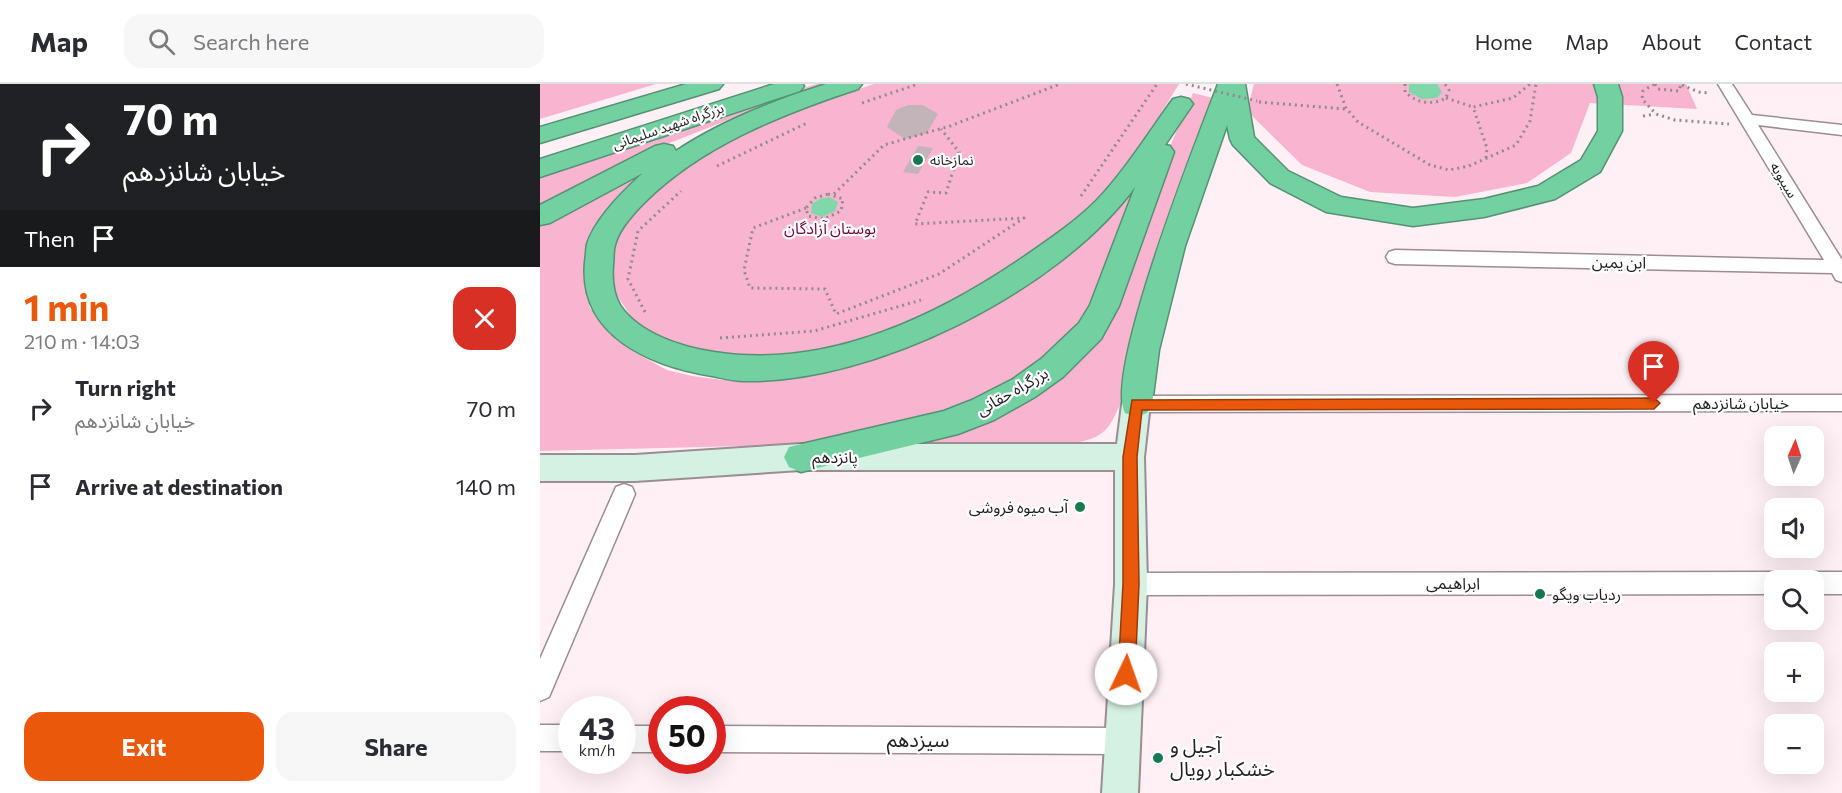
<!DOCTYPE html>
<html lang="en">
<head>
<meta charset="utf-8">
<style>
  :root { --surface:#fff; --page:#f7f7f7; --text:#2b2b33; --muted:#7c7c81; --line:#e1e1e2; --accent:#ea580c }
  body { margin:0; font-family:Commissioner,"Noto Sans Arabic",sans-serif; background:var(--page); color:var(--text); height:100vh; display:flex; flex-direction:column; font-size:22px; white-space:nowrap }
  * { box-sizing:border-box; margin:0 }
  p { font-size:20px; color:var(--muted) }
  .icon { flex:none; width:33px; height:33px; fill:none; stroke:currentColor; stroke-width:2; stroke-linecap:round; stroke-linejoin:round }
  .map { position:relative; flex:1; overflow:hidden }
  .drawer { display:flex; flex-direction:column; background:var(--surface); width:540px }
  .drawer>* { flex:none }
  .hud { background:#202124; color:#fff; overflow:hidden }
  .needle { width:39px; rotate:3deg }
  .fabs { position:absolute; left:1224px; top:342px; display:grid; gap:12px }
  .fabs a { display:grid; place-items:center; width:60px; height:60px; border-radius:12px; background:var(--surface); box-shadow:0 6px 24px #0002; font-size:30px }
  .speed { position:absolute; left:18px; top:612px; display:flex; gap:12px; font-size:30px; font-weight:700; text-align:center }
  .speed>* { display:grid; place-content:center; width:78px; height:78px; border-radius:50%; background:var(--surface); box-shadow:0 6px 24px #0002; line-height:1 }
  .speed small { font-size:15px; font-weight:400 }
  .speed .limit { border:9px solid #d22; background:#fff; color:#111 }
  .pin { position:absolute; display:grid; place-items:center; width:51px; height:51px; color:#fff; margin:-62px -26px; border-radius:50% 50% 50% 0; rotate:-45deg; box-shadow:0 0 6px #0007 }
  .pin .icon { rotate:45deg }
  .me { position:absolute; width:66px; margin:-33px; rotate:3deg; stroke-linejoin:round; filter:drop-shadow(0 0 4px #0008) }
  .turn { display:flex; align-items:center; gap:21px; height:126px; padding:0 24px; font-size:27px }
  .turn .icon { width:78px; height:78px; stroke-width:2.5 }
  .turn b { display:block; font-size:42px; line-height:51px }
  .then { display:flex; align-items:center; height:57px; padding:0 24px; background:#0003; gap:12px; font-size:22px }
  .round { display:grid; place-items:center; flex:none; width:63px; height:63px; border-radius:18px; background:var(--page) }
  .head { display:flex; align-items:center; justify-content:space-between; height:102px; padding:0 24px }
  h1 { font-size:36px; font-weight:700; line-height:45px; color:var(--accent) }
  .action { display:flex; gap:12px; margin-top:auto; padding:12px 24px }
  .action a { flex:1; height:69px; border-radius:18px; background:var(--accent); color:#fff; font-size:24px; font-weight:700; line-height:69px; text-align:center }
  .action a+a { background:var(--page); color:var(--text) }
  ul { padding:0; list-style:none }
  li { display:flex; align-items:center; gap:18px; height:78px; padding:0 24px }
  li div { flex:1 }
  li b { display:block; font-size:22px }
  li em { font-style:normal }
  header { display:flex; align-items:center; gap:36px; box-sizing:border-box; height:84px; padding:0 30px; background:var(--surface); border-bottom:2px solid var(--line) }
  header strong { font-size:28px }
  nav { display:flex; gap:33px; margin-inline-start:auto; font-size:21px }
  .search { width:420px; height:54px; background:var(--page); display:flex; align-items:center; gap:15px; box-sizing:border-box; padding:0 21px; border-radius:18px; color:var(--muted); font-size:22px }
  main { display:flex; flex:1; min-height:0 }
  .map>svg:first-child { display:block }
  .green { fill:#f9b5d0 }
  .water { fill:#7fd7aa }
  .building { fill:#c2b4b9 }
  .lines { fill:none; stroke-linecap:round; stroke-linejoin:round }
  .street-casing { stroke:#9b8d92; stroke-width:3 }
  .secondary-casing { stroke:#9b8d92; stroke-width:4 }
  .highway-casing { stroke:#569174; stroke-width:3 }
  .path { stroke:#948a8e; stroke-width:3; stroke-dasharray:2 4; stroke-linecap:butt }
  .street { fill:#fff; fill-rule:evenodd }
  .secondary { fill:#d5f1e3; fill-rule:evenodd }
  .highway { fill:#72d0a1; fill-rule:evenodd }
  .path-bridge { stroke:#948a8e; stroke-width:3; stroke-dasharray:2 4; stroke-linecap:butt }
  .route { fill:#ea580c; stroke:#983908; stroke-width:1.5 }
  .poi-dot { fill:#167951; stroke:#fff; stroke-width:2 }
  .labels { text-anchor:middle; stroke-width:4.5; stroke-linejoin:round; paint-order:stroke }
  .far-street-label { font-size:14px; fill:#221d1f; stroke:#fff }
  .far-poi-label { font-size:14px; fill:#221d1f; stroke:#fff; text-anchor:start }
  .park-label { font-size:16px; fill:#6e0b42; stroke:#fff }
  .street-label { font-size:16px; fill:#221d1f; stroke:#fff }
  .poi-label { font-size:16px; fill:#221d1f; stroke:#fff; text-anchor:end }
  .near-street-label { font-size:20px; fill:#221d1f; stroke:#fff }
  .near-poi-label { font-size:20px; fill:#221d1f; stroke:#fff; text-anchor:start }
</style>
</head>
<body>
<header>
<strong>Map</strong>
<div class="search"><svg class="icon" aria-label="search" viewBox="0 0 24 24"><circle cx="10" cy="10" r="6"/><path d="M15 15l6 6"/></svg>Search here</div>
<nav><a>Home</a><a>Map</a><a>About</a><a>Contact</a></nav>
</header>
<main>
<section class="drawer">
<div class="hud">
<div class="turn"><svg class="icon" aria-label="right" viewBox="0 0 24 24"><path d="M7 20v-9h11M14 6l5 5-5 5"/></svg><div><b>70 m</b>خیابان شانزدهم</div></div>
<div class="then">Then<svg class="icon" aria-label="arrive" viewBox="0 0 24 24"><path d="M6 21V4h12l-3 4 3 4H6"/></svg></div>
</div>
<div class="head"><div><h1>1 min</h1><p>210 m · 14:03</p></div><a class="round" style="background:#d93025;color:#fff"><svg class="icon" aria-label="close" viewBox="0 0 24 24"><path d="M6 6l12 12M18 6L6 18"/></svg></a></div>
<ul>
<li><svg class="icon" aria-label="right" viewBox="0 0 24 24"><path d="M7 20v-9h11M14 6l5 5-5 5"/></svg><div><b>Turn right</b><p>خیابان شانزدهم</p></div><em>70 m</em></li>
<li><svg class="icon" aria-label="arrive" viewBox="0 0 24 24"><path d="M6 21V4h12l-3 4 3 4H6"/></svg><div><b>Arrive at destination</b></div><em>140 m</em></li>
</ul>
<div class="action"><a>Exit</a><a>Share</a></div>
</section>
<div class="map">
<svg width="1302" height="709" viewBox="0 0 1302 709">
  <rect width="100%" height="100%" fill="#fff0f6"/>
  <g class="green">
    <path d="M0,0H116L0,35Z"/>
    <path d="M276,0H288L252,11L127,60L0,126V92Z"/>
    <path d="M334,0H639L582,92L562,120L439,209L320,262L208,276L153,268L98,242L70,202L76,148L112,102L182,60L240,31Z"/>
    <path d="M714,0H1146L1157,25L1050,19L1031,69L987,99L915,113L830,108L762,81L707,27Z"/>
    <path d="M653,9L673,14C647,78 627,143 609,210C599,249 592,302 572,337C563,353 550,356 534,359L301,369L539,273Z"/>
    <path d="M143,69L46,179L44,200L50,224L68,247L92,267L127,286L152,292L182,296L244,295L339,274L406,242L613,75L552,230L487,289L415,326L282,360L0,367V141Z"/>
  </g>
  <g class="water">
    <path d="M869,0H897L902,8L897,14L882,15L869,8Z"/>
    <path d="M289,113L298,118L295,127L282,133L271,129L272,120L280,115Z"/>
  </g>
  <g class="building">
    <path d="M368,21H383L398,30L387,49L365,55L347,43L356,26Z"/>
    <path d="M378,62L393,64L378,90L363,88Z"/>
  </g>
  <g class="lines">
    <g class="street-casing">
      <g id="street">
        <path d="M1178,0H1192L1212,31L1302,41V51L1218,41L1302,176V198L1296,196L1292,189L855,180L849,178L846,173L849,168L855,166L1284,176Z"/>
        <path d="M1302,311V327L596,328L589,326L586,320L589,314L596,312Z"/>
        <path d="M84,400L92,403L95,410L9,613L0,617V575L76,403Z"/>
        <path d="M1234,488L1242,491L1245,496H1234V510L591,511L583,508L579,500L583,492L591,489Z"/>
        <path d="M1274,488H1302V510H1274V496H1263L1266,491Z"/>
        <rect x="0" y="641" width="32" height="26"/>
        <rect x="82" y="642" width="40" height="26"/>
        <path d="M172,642L583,644L592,648L596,657L592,666L583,670L172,668Z"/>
      </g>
    </g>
    <g class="secondary-casing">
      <path id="secondary" d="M596,308L606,312L610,320L604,373L607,500L598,709H562L575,500V386H261L95,397H0V371H95L261,360H577L582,320L586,312Z"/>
    </g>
    <g class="highway-casing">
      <g id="highway">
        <path d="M146,0H183L179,5L0,59V43Z"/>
        <path d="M234,0H262L264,2L260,7L0,93V75Z"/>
        <path d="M286,0H322L318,5C242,30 161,62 104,119C93,130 79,145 75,161C73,167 74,175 73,181C72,194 73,209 80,221C99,250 142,263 174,268C286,286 397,233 488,170C511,154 536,137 556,117C584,88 609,48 633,15L641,13L649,15L653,20L625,61L630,62L634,68L579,222L561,255L523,293L495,313L454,336L418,350L261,388L249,383L244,373L249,363L404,327L432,316L473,295L501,275L539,239L550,221L595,103C519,207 333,300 204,297C193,297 182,294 172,292C111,282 38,252 45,178C46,172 46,165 47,160C55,135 84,106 103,89L10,139L0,141V121L115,62L124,60L133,62L136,67C181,37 235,16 286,0Z"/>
        <path d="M678,0H705L714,53L748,87L801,113L873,124L944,115L998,102L1041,76L1058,47V13L1054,0H1078L1082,13V47L1060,88L1015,115L944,133L873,142L786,128L730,99L693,61L690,55L687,41L645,162L619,266L612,320L607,329L596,333L585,329C564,288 658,53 678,0Z"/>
      </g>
    </g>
    <g class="path">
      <path d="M797,0L806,24L818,38L890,81L909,86L929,82L976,61L990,37L996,0"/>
      <path d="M865,0V8C877,19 891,22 906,14L909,6L905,0"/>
      <path d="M1114,0L1103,7L1102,15L1116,30L1135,36L1189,40"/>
      <path d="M1115,0L1118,5L1139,7L1141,0"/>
      <path d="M1142,1L1159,8L1170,9"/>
      <path d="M906,14L933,23"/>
      <path d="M719,18L805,25"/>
      <path d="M322,19L378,0"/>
      <path d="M1103,32L1115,30"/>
      <path d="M946,74L947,64L933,23L973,14L990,0"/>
      <path d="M177,82L267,39"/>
      <path d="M288,110L303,115L301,127L284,135L268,132L266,124L275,114Z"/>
      <path d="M294,110L344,61L410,42L520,0"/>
      <path d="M541,112L617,0"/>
      <path d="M266,124L213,144L204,186L210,204L285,205L296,230L399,190L484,134L375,140L388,108L406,109L419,68L401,45"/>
      <path d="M105,228L88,195L98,147L141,107"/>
      <path d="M180,254L274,247L381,216"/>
    </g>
    <use href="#street" class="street"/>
    <use href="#secondary" class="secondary"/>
    <use href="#highway" class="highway"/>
    <path class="path-bridge" d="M646,0L717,17"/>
  </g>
  <path class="route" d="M1114,314L1120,319L1114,325L602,326L597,373L599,500L595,590L592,595L586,598L581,595L578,590L583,500V373L592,316Z"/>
  <g class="poi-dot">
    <circle cx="378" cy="76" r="6"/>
    <circle cx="540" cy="423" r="6"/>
    <circle cx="1000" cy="510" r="6"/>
    <circle cx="618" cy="674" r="6"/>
  </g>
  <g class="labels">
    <g class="far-street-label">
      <text transform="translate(128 42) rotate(-19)" y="5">بزرگراه شهید سلیمانی</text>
      <text transform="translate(1244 96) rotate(59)" y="5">سیبویه</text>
    </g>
    <g class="far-poi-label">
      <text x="390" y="81">نمازخانه</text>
    </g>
    <g class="park-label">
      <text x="290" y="150">بوستان آزادگان</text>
    </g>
    <g class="street-label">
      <text transform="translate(1079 178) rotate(1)" y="6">ابن یمین</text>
      <text transform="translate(472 307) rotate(-30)" y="6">بزرگراه حقانی</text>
      <text x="1201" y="325">خیابان شانزدهم</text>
      <text x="295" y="379">پانزدهم</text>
      <text x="913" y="505">ابراهیمی</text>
    </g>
    <g class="poi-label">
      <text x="528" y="429">آب میوه فروشی</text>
      <text x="1012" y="516" text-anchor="start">ردیاب ویگو</text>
    </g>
    <g class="near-street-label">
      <text x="378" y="663">سیزدهم</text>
    </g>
    <g class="near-poi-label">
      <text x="630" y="669">آجیل و<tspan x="630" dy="23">خشکبار رویال</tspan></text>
    </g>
  </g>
</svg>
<div class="fabs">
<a><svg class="needle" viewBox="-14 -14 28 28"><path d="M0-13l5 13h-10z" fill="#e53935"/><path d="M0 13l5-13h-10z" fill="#7c7c81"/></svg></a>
<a><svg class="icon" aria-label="sound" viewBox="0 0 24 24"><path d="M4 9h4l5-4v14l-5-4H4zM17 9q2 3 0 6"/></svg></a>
<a><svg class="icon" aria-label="search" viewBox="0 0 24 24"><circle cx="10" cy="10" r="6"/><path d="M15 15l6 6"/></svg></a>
<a>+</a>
<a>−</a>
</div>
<div class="speed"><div>43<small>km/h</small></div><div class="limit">50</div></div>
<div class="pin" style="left:1114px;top:319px;background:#d93025"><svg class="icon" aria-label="arrive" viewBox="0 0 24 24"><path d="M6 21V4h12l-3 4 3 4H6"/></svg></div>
<svg class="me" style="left:586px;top:590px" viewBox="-20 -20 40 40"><circle r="19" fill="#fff"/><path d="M0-13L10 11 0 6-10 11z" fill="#ea580c"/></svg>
</div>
</main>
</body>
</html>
